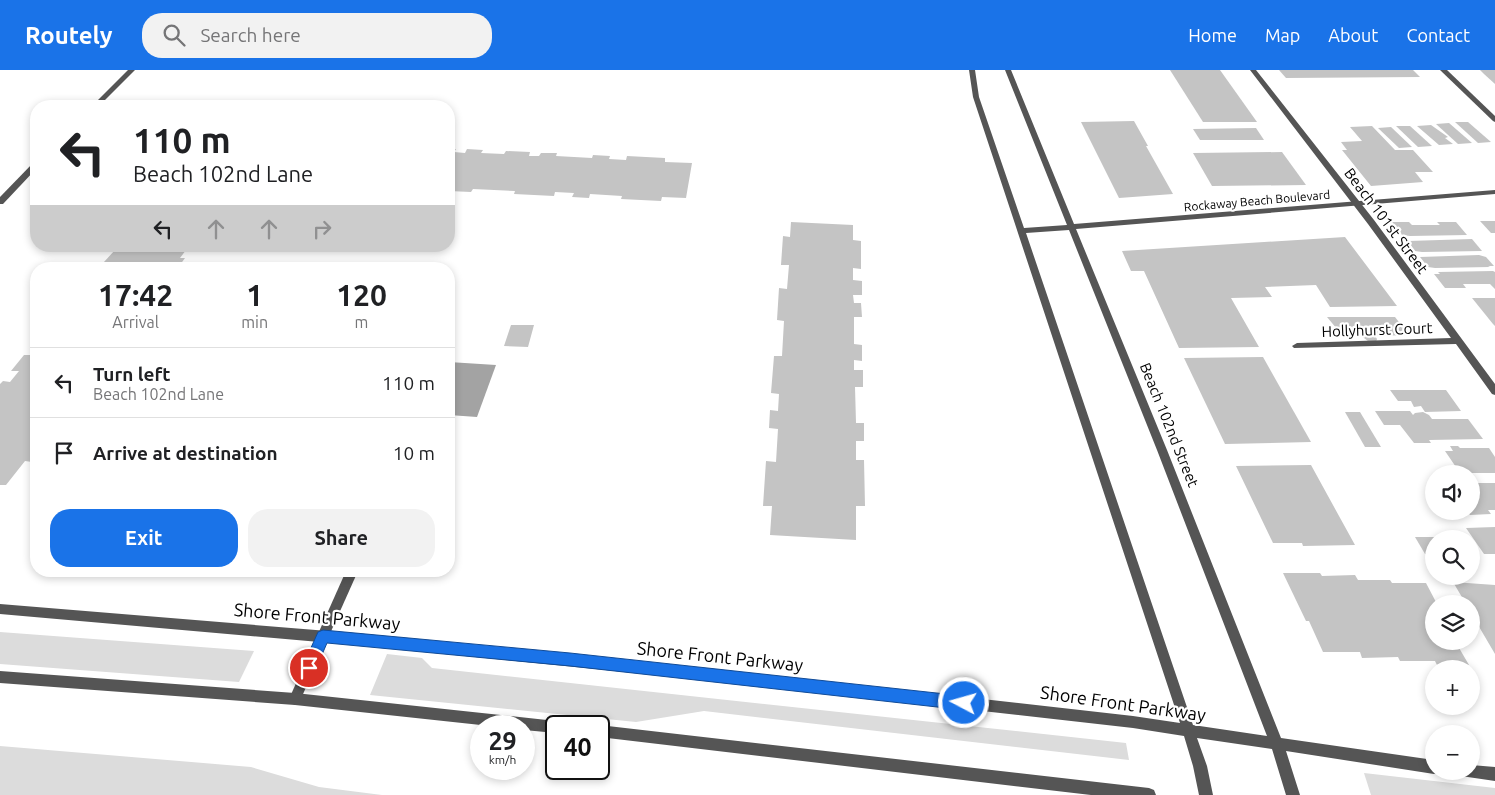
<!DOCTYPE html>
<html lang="en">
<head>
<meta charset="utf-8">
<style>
  :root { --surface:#fff; --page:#f2f2f2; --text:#202124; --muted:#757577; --line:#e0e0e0; --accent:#1a73e8 }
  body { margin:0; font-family:Ubuntu,sans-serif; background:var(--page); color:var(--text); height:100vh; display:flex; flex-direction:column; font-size:19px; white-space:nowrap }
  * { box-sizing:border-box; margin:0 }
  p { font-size:16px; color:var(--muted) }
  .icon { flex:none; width:28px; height:28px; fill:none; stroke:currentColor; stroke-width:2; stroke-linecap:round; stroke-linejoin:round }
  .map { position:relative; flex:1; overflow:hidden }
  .drawer { position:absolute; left:30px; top:192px; width:425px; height:315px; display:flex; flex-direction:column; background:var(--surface); border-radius:20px; box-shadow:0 2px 8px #0003 }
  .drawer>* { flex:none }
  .hud { position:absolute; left:30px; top:30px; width:425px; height:152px; border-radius:20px; box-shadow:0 2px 8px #0003; background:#fff; color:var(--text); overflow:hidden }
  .buttons { position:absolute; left:1425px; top:395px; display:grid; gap:10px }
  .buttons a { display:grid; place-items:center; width:55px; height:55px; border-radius:50%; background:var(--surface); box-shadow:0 2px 8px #0003; font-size:25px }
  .speed { position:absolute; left:470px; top:645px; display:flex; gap:10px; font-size:25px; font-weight:700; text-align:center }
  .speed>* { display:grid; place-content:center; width:65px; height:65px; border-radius:50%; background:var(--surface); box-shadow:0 2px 8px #0003; line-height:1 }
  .speed small { font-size:12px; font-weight:400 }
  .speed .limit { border:2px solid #111; border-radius:8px; background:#fff; color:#111 }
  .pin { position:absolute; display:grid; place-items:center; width:42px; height:42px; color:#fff; margin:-21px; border:2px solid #fff; border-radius:50%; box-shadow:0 1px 5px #0007 }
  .me { position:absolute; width:55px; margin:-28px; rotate:276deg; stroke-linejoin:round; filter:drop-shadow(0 0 4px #0008) }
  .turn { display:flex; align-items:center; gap:18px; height:105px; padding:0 20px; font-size:22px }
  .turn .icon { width:65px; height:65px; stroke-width:2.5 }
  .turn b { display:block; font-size:35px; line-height:42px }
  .lanes { display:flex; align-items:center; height:48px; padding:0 20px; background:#0003; justify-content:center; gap:25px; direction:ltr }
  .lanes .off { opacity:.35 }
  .eta { display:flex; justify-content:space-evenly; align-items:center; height:85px; text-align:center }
  .eta b { font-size:30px; font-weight:600; line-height:35px }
  .action { display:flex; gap:10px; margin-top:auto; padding:10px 20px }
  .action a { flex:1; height:58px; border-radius:20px; background:var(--accent); color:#fff; font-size:20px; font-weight:600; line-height:58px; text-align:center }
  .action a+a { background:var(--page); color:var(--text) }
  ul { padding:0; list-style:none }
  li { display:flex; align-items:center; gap:15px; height:70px; padding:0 20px; border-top:1px solid var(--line) }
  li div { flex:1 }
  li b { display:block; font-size:19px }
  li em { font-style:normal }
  header { display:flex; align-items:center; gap:30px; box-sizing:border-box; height:70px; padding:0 25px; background:var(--accent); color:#fff }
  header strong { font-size:24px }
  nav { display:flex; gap:28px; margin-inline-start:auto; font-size:18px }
  .search { width:350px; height:45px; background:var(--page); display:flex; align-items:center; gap:12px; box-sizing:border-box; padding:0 18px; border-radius:20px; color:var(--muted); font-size:19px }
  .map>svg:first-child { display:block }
  .green { fill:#dcdcdc }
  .water { fill:#a3a3a3 }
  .building { fill:#c4c4c4 }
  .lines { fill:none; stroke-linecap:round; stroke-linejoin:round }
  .minor { fill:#555; fill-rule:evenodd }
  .tertiary { fill:#555; fill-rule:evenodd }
  .route { fill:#1a73e8; stroke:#114b97 }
  .labels { text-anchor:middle; stroke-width:4.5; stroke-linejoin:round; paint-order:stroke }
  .far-street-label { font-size:12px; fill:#000; stroke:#fff }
  .street-label { font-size:15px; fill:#000; stroke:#fff }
  .near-street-label { font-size:18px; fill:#000; stroke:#fff }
</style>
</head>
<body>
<header>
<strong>Routely</strong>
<div class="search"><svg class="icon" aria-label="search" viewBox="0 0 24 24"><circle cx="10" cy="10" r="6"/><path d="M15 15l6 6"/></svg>Search here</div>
<nav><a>Home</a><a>Map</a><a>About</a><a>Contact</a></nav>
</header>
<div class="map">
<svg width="1495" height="725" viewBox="0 0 1495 725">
  <rect width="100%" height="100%" fill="#fff"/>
  <g class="green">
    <path d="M0,562L254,581L239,612L0,594Z"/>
    <path d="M387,584L422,588L432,598L1126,673L1129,690L704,641L636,652L370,625Z"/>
    <path d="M0,676L251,697L319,717L382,725H0Z"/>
    <path d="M1364,703L1495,718V725H1371Z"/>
  </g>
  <path class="water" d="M449,292L496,295L477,347L449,345Z"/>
  <g class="building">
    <path d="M1170,0H1220L1257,52H1203Z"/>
    <path d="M1279,0H1413L1420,7L1286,8Z"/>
    <path d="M1480,0H1495V14L1484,4Z"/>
    <path d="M1134,51L1148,76H1146L1173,124L1119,128L1081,52Z"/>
    <path d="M1455,52H1468L1491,72L1478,73Z"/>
    <path d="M1449,53L1472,73L1458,74L1436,54Z"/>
    <path d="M1431,55L1448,67L1445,68L1453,74L1439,75L1417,56Z"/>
    <path d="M1372,56L1395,80H1413L1433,102H1415L1423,112L1371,116L1342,80H1347L1341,72L1362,71L1350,57Z"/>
    <path d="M1396,56H1410L1432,76L1418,77Z"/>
    <path d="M1391,57L1412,77L1399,78L1378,58Z"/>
    <path d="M1256,58L1264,70H1200L1193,59Z"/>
    <path d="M449,79H456L454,82L465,83L467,79L483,80L481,83L504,84L506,81L530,82L529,86H539L541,83H557L556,86L592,88L593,85L610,86L609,89L626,90L627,86L665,88V92L692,93L686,128L662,127L661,131L621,129L622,126L590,124L589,128L572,127L574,123L555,122L554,126L514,124L515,121L473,119L471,122L449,121Z"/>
    <path d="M1282,82L1306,115L1212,116L1193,83Z"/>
    <path d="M1480,151H1495V163H1491Z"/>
    <path d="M791,152L853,155V170L861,171V199L853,198V210L862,211V225H853L854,233H861L862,247H854V274L862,275V291L854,290V300H863V317H855L856,353H864V371H856V390H864L865,436H856V470L770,465L772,436H763L766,391L776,392L778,359L769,358L770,340L778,341L779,324L771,323L774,286H782L784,251L777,250L779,218L787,219L789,195H781L783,166L790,167Z"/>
    <path d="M1392,152H1409L1412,155H1440L1437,152H1456L1467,165L1410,166L1402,165Z"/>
    <path d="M1345,167L1397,236L1330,237L1316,215L1265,217L1272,227L1231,228L1259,277L1179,278L1144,201H1131L1122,181Z"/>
    <path d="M1472,169L1482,181L1422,182L1415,181L1408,171Z"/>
    <path d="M124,176H189L180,188H185L177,199H104L110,193L104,192L115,180H121Z"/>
    <path d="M1479,185L1486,187L1494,196H1488L1490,197L1435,198L1428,197L1420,187Z"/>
    <path d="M1493,201L1495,202V219L1490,214H1463L1466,218H1445L1434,204H1440L1438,202Z"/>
    <path d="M1472,228H1495V256L1493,254Z"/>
    <path d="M1327,247H1395L1409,265L1375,266L1377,269L1376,272L1368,271L1360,265H1342Z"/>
    <path d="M511,255H534L528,277L504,276Z"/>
    <path d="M36,281V386L32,392L25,391L6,415H0V314L3,311L10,312L19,301H11L24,285H32Z"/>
    <path d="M1263,287L1311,372L1225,374L1184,288Z"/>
    <path d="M1390,320H1446L1461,341L1425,342L1421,336L1414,337L1411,331H1398Z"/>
    <path d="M1375,341H1410L1413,345L1415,343L1423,342L1429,345L1432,349H1468L1483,369L1429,370L1431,373H1414L1400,355H1384Z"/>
    <path d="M1345,342H1360L1381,377H1365Z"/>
    <path d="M1450,376H1458L1460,378H1489L1495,387V403H1460L1445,381H1453Z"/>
    <path d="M1311,395L1339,446L1355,475L1303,476L1302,473H1273L1236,396Z"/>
    <path d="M1471,413H1495V440H1488L1491,444L1470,445L1467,441H1471Z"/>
    <path d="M1495,457V484H1484L1466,458Z"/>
    <path d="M1415,467H1434V484H1425Z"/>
    <path d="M1283,503H1320L1322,506L1355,505L1358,510H1390L1392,513H1426L1437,534H1434V571H1455L1469,595H1437L1435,591H1400L1398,587L1362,588L1360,582H1323L1309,551H1306Z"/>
    <path d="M1453,512L1495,515V584L1471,543V534H1466Z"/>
  </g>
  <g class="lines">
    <g class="minor">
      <path d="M128,0H135L99,36H92Z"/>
      <path d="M1250,0H1256L1374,150L1495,314V325L1492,324L1456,274L1294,278L1292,276L1297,273L1451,268L1368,154Z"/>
      <path d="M1440,0H1447L1495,46V52L1493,51Z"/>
      <path d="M33,93H36V99L3,134H0V127Z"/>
      <path d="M346,501H358L299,633L295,635L291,633L289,629Z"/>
    </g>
    <g class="tertiary">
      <path d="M969,0H975L979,27L1024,158L1067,155L1005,0H1011L1074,154L1495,120V124L1076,159L1167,380L1281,668L1434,690V701L1439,702L1434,704L1286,681L1300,725H1286L1272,679L1197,668L1207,696L1213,725H1199L1193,696L1184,666L1133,658L715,611L365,576L0,544V534L365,564L715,599L1133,646L1180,653L973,27ZM1069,160L1157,380L1267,666L1193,655L1026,163Z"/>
      <path d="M0,601L295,623L556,651L561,652L562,656H556V663L524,660V656H490L295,635L0,613Z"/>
      <path d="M599,655L1149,718L1154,720L1156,725H1091L599,667V656H595Z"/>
      <path d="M1471,695L1495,697V711L1461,706L1459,701H1471Z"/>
    </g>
  </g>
  <path class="route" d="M323,560L570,583L964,626L969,628L971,633L969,638L964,640L570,596L327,573L314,603L309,605L304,603L302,598L318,562Z"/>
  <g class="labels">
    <g class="far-street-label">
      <text transform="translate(1257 131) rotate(-5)" y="4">Rockaway Beach Boulevard</text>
    </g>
    <g class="street-label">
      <text transform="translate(1386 151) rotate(53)" y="5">Beach 101st Street</text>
      <text transform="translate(1377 260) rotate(-2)" y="5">Hollyhurst Court</text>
      <text transform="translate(1169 355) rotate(68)" y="5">Beach 102nd Street</text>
    </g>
    <g class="near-street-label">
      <text transform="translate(317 547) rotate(5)" y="6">Shore Front Parkway</text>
      <text transform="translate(720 587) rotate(6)" y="6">Shore Front Parkway</text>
      <text transform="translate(1123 634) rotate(8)" y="6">Shore Front Parkway</text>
    </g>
  </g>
</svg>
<div class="buttons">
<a><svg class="icon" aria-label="sound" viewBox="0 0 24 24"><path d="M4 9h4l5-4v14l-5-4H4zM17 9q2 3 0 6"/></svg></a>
<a><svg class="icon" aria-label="search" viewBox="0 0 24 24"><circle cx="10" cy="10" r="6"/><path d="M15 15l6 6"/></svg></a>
<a><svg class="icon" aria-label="layers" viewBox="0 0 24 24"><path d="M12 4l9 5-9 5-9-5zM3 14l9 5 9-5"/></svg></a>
<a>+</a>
<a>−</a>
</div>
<div class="speed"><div>29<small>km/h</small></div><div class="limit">40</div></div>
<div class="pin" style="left:309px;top:598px;background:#d93025"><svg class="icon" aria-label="arrive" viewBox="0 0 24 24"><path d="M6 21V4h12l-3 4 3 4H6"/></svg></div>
<svg class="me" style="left:964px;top:633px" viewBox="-20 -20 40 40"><circle r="17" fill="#1a73e8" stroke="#fff" stroke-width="3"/><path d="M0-11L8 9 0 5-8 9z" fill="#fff"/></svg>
<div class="hud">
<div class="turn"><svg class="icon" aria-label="left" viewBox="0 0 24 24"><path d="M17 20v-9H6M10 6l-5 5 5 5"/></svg><div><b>110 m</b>Beach 102nd Lane</div></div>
<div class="lanes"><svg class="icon" aria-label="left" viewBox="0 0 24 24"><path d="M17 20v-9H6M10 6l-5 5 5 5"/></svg><svg class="icon off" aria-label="ahead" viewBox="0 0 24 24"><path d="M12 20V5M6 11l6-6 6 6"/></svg><svg class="icon off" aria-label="ahead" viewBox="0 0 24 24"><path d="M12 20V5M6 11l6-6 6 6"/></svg><svg class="icon off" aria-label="right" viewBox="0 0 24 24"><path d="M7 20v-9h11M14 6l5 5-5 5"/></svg></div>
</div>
<section class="drawer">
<div class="eta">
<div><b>17:42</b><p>Arrival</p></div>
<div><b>1</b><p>min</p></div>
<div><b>120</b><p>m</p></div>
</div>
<ul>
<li><svg class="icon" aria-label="left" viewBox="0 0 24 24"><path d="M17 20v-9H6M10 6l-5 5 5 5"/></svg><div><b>Turn left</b><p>Beach 102nd Lane</p></div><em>110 m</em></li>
<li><svg class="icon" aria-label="arrive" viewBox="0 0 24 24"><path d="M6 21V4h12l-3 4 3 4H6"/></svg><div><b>Arrive at destination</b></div><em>10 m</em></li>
</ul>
<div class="action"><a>Exit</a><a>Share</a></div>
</section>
</div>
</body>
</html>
